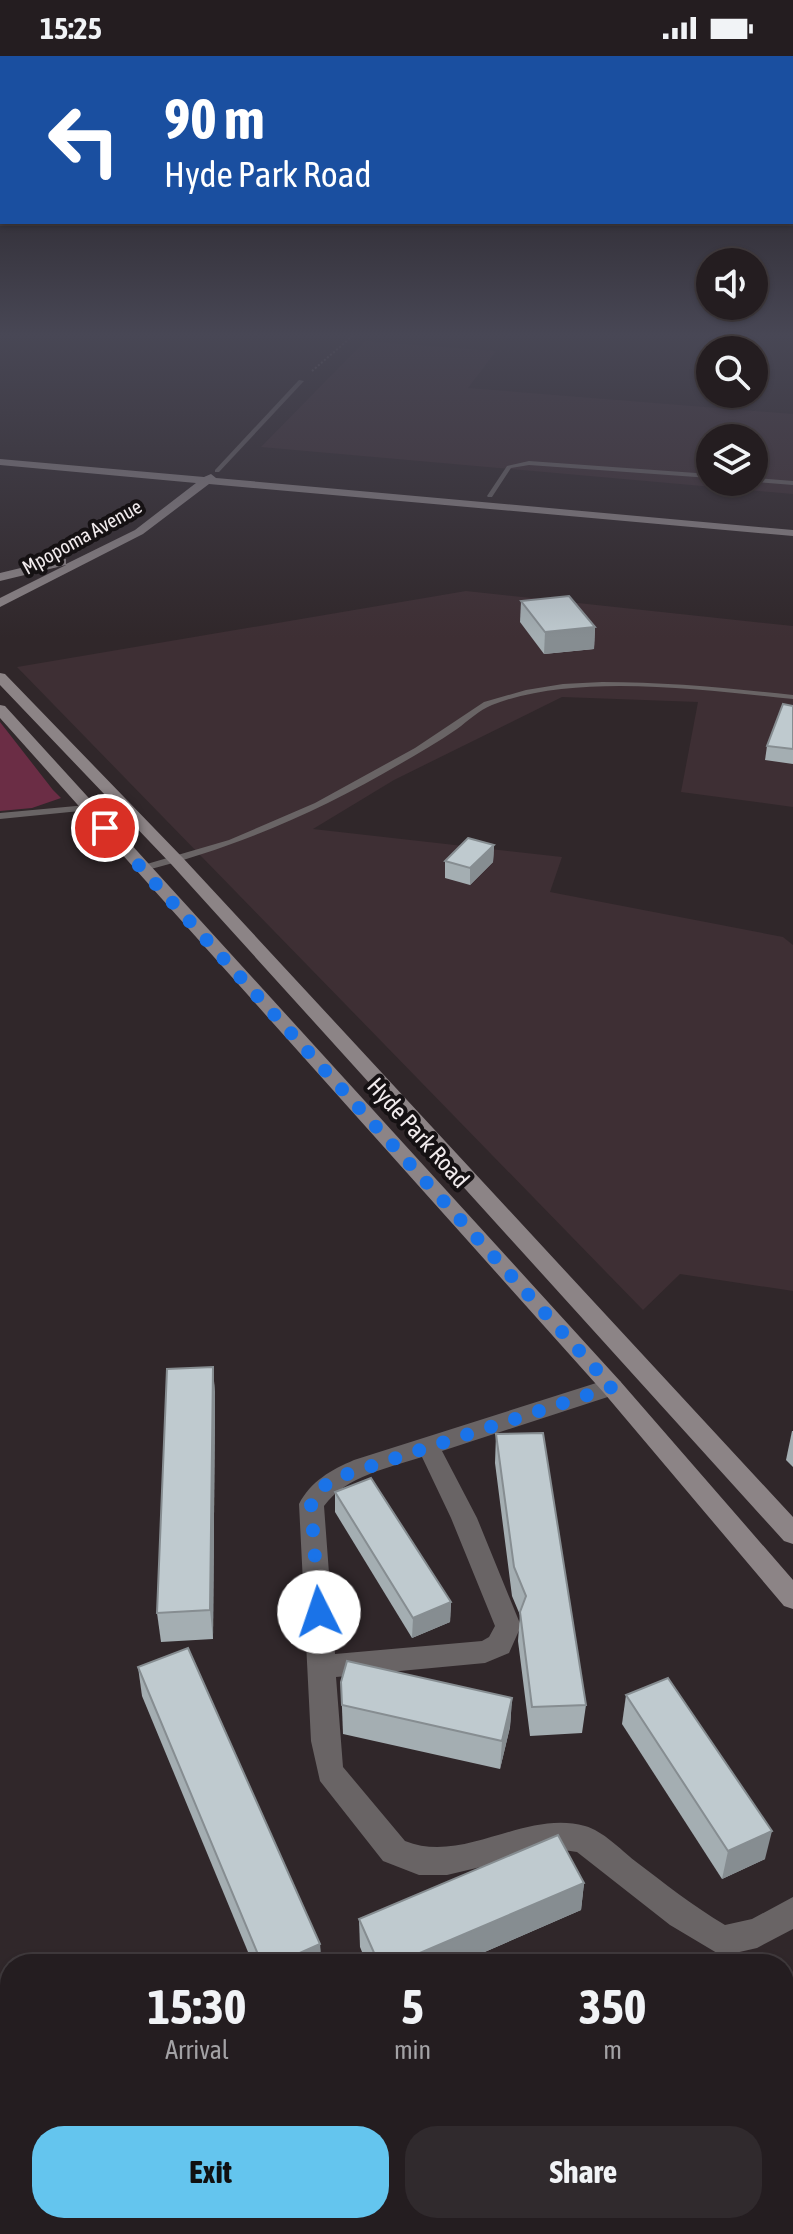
<!DOCTYPE html>
<html lang="en">
<head>
<meta charset="utf-8">
<style>
  :root { --surface:#241d20; --page:#302a2d; --text:#f1f3f6; --muted:#a3a2a5; --line:#413b3e; --accent:#64c5ee }
  body { margin:0; font-family:"Asap Condensed",sans-serif; background:var(--page); color:var(--text); height:100vh; display:flex; flex-direction:column; font-size:30px; white-space:nowrap }
  * { box-sizing:border-box; margin:0 }
  p { font-size:26px; color:var(--muted) }
  .icon { flex:none; width:44px; height:44px; fill:none; stroke:currentColor; stroke-width:2; stroke-linecap:round; stroke-linejoin:round }
  .map { position:relative; flex:1; overflow:hidden }
  .drawer { position:absolute; left:0px; top:1898px; width:794px; height:280px; display:flex; flex-direction:column; background:var(--surface); border-radius:32px 32px 0 0; box-shadow:0 2px 6px #0004,0 0 0 2px var(--line) }
  .drawer>* { flex:none }
  .top-card { position:absolute; left:0px; top:0px; width:794px; height:168px; box-shadow:0 2px 6px #0004,0 0 0 2px var(--line); background:#1a4fa0; color:#fff; overflow:hidden }
  .tools { position:absolute; left:696px; top:192px; display:grid; gap:16px }
  .tools a { display:grid; place-items:center; width:72px; height:72px; border-radius:50%; background:var(--surface); box-shadow:0 2px 6px #0004,0 0 0 2px var(--line); font-size:40px }
  .pin { position:absolute; display:grid; place-items:center; width:68px; height:68px; color:#fff; margin:-34px; border:4px solid #fff; border-radius:50%; box-shadow:0 2px 8px #0007 }
  .me { position:absolute; width:88px; margin:-44px; rotate:356deg; stroke-linejoin:round; filter:drop-shadow(0 0 6px #0008) }
  .turn { display:flex; align-items:center; gap:28px; height:168px; padding:0 32px; font-size:36px }
  .turn .icon { width:104px; height:104px; stroke-width:2.5 }
  .turn b { display:block; font-size:56px; line-height:68px }
  .eta { display:flex; justify-content:space-evenly; align-items:center; height:136px; text-align:center }
  .eta b { font-size:48px; font-weight:700; line-height:56px }
  .primary-button { display:flex; gap:16px; margin-top:auto; padding:16px 32px }
  .primary-button a { flex:1; height:92px; border-radius:32px; background:var(--accent); color:#111; font-size:32px; font-weight:700; line-height:92px; text-align:center }
  .primary-button a+a { background:var(--page); color:var(--text) }
  .status { display:flex; justify-content:space-between; align-items:center; height:56px; padding:0 40px; background:var(--surface); direction:ltr }
  .status svg { height:22px; fill:currentColor }
  .map>svg:first-child { display:block }
  .built { fill:#3e2f34; fill-rule:evenodd }
  .green { fill:#6b2d45 }
  .lines { fill:none; stroke-linecap:round; stroke-linejoin:round }
  .path { stroke:#71696b; stroke-width:2; stroke-dasharray:2 2; stroke-linecap:butt }
  .lane { fill:#696465; fill-rule:evenodd }
  .street { fill:#696465; fill-rule:evenodd }
  .secondary { fill:#8c8486; fill-rule:evenodd }
  .wall { fill:#a4aeb2 }
  .shaded-wall { fill:#868d91 }
  .building { fill:#bfcacf; stroke:#868d91; stroke-width:2 }
  .route { stroke:#1a73e8; stroke-width:14; stroke-dasharray:0 25.2 }
  .labels { text-anchor:middle; stroke-width:8; stroke-linejoin:round; paint-order:stroke }
  .far-street-label { font-size:20px; fill:#f1ebed; stroke:#151113 }
  .street-label { font-size:24px; fill:#f1ebed; stroke:#151113 }
</style>
</head>
<body>
<div class="status"><b>15:25</b><svg viewBox="0 0 49 12"><path d="M0 12V9h3v3zM5 12V6h3v6zM10 12V3h3v9zM15 12V0h3v12zM26 1h20v11H26zM47 4h2v5h-2z"/></svg></div>
<div class="map">
<svg width="793" height="2178" viewBox="0 0 793 2178">
  <rect width="100%" height="100%" fill="#30272a"/>
  <g class="built">
    <path d="M365,285L496,295L468,332L793,358V438L261,391ZM710,382H754V426H710Z"/>
    <path d="M466,535L793,570V751L681,736L698,646L562,641L394,724L313,773L562,801L550,836L783,881L793,889V1235L680,1218L643,1254L17,611Z"/>
  </g>
  <path class="green" d="M0,666L53,734L61,742L32,752L0,755Z"/>
  <g class="lines">
    <path class="path" d="M312,315L356,277"/>
    <g class="lane">
      <path d="M299,324L304,325L219,416H215V414Z"/>
      <path d="M529,405L710,418V422L529,409L511,412L492,441H488L487,440L507,410Z"/>
      <path d="M754,422L793,425V429L754,426Z"/>
      <path d="M602,626C666,626 729,632 793,639V643C704,634 576,616 492,649C479,654 468,665 457,673C438,686 419,697 400,708C318,756 235,792 143,815L138,812L140,810L229,784L315,747L415,692L484,646L526,634L563,628Z"/>
      <path d="M87,749L90,750V754L0,763V757Z"/>
    </g>
    <path class="street" d="M612,1322L620,1325L624,1331L620,1337L442,1395L477,1462L521,1570L509,1597L485,1607L336,1621L343,1711L405,1785C464,1809 525,1753 585,1770C603,1775 620,1793 635,1805C664,1827 693,1850 725,1869L752,1863L793,1841V1873L757,1892L722,1900L670,1869L577,1796L557,1793L447,1819H419L383,1805L320,1725L311,1685L299,1448C311,1425 331,1414 354,1404ZM422,1401L451,1462L495,1570L489,1581L482,1585L335,1598L324,1450C346,1420 388,1412 422,1401Z"/>
    <g class="secondary">
      <path d="M0,403L204,421L211,418L216,422L793,474V480L209,428L143,478L0,551V542L66,509L0,525V517L62,502L66,503V508L135,474L196,427L0,409Z"/>
      <path d="M0,617L5,618L183,802L793,1461V1488L784,1485L171,808L0,629Z"/>
      <path d="M0,649L5,650L620,1325L793,1524V1553L784,1550L604,1337L0,662Z"/>
    </g>
  </g>
  <g class="wall">
    <path d="M521,545L595,571L594,593L544,598L520,566Z"/>
    <path d="M793,650V708L765,704L767,690Z"/>
    <path d="M494,789L493,806L470,829L445,822V805Z"/>
    <path d="M213,1311L215,1339L213,1583L161,1586L157,1557Z"/>
    <path d="M792,1375H793V1411L786,1404Z"/>
    <path d="M496,1378L586,1649L582,1677L530,1680L518,1585L520,1559L512,1540L495,1407Z"/>
    <path d="M335,1436L451,1546L450,1566L412,1582L335,1456Z"/>
    <path d="M138,1611L320,1888L321,1908H253L142,1640Z"/>
    <path d="M341,1626L512,1642L510,1671L500,1713L343,1678Z"/>
    <path d="M626,1639L765,1803L722,1823L622,1668Z"/>
    <path d="M584,1827L581,1854L457,1908H367L360,1891L359,1863Z"/>
    <path d="M784,1995L793,2009V2148L784,2133Z"/>
  </g>
  <g class="shaded-wall">
    <path d="M595,571L594,593L544,598L545,576Z"/>
    <path d="M494,789L493,806L470,829V812Z"/>
    <path d="M213,1311L215,1339L213,1583L210,1554Z"/>
    <path d="M451,1546L450,1566L412,1582L413,1562Z"/>
    <path d="M512,1642L510,1671L500,1713L502,1685Z"/>
    <path d="M772,1775L765,1803L722,1823L728,1795Z"/>
    <path d="M584,1827L581,1854L457,1908H394Z"/>
    <path d="M320,1888L321,1908H275Z"/>
  </g>
  <g class="building">
    <path d="M569,540L595,571L545,576L521,545Z"/>
    <path d="M783,648L793,650V693L767,690Z"/>
    <path d="M468,782L494,789L470,812L445,805Z"/>
    <path d="M213,1311L210,1554L157,1557L167,1313Z"/>
    <path d="M543,1377L586,1649L532,1651L520,1556L526,1540L514,1511L496,1378Z"/>
    <path d="M371,1422L451,1546L413,1562L335,1436Z"/>
    <path d="M188,1592L320,1888L275,1908H262L138,1611Z"/>
    <path d="M347,1605L512,1642L502,1685L342,1649L341,1626Z"/>
    <path d="M668,1622L772,1775L728,1795L626,1639Z"/>
    <path d="M558,1779L584,1827L394,1908H379L359,1863Z"/>
    <path d="M784,1995L793,2009V2109L784,2094Z"/>
  </g>
  <linearGradient id="sky" x2="0" y2="1"><stop stop-color="#1a1517"/><stop offset="0.48" stop-color="#484755"/><stop offset="1" stop-color="#484755" stop-opacity="0"/></linearGradient>
  <rect width="793" height="582" fill="url(#sky)"/>
  <g class="lines">
    <path class="route" d="M105,772L612,1331L332,1423L318,1436L311,1448L319,1556"/>
  </g>
  <g class="labels">
    <g class="far-street-label">
      <text transform="translate(82 481) rotate(-29)" y="7">Mpopoma Avenue</text>
    </g>
    <g class="street-label">
      <text transform="translate(418 1077) rotate(48)" y="8">Hyde Park Road</text>
    </g>
  </g>
</svg>
<div class="tools">
<a><svg class="icon" aria-label="sound" viewBox="0 0 24 24"><path d="M4 9h4l5-4v14l-5-4H4zM17 9q2 3 0 6"/></svg></a>
<a><svg class="icon" aria-label="search" viewBox="0 0 24 24"><circle cx="10" cy="10" r="6"/><path d="M15 15l6 6"/></svg></a>
<a><svg class="icon" aria-label="layers" viewBox="0 0 24 24"><path d="M12 4l9 5-9 5-9-5zM3 14l9 5 9-5"/></svg></a>
</div>
<div class="pin" style="left:105px;top:772px;background:#d93025"><svg class="icon" aria-label="arrive" viewBox="0 0 24 24"><path d="M6 21V4h12l-3 4 3 4H6"/></svg></div>
<svg class="me" style="left:319px;top:1556px" viewBox="-20 -20 40 40"><circle r="19" fill="#fff"/><path d="M0-13L10 11 0 6-10 11z" fill="#1a73e8"/></svg>
<div class="top-card">
<div class="turn"><svg class="icon" aria-label="left" viewBox="0 0 24 24"><path d="M17 20v-9H6M10 6l-5 5 5 5"/></svg><div><b>90 m</b>Hyde Park Road</div></div>
</div>
<section class="drawer">
<div class="eta">
<div><b>15:30</b><p>Arrival</p></div>
<div><b>5</b><p>min</p></div>
<div><b>350</b><p>m</p></div>
</div>
<div class="primary-button"><a>Exit</a><a>Share</a></div>
</section>
</div>
</body>
</html>
